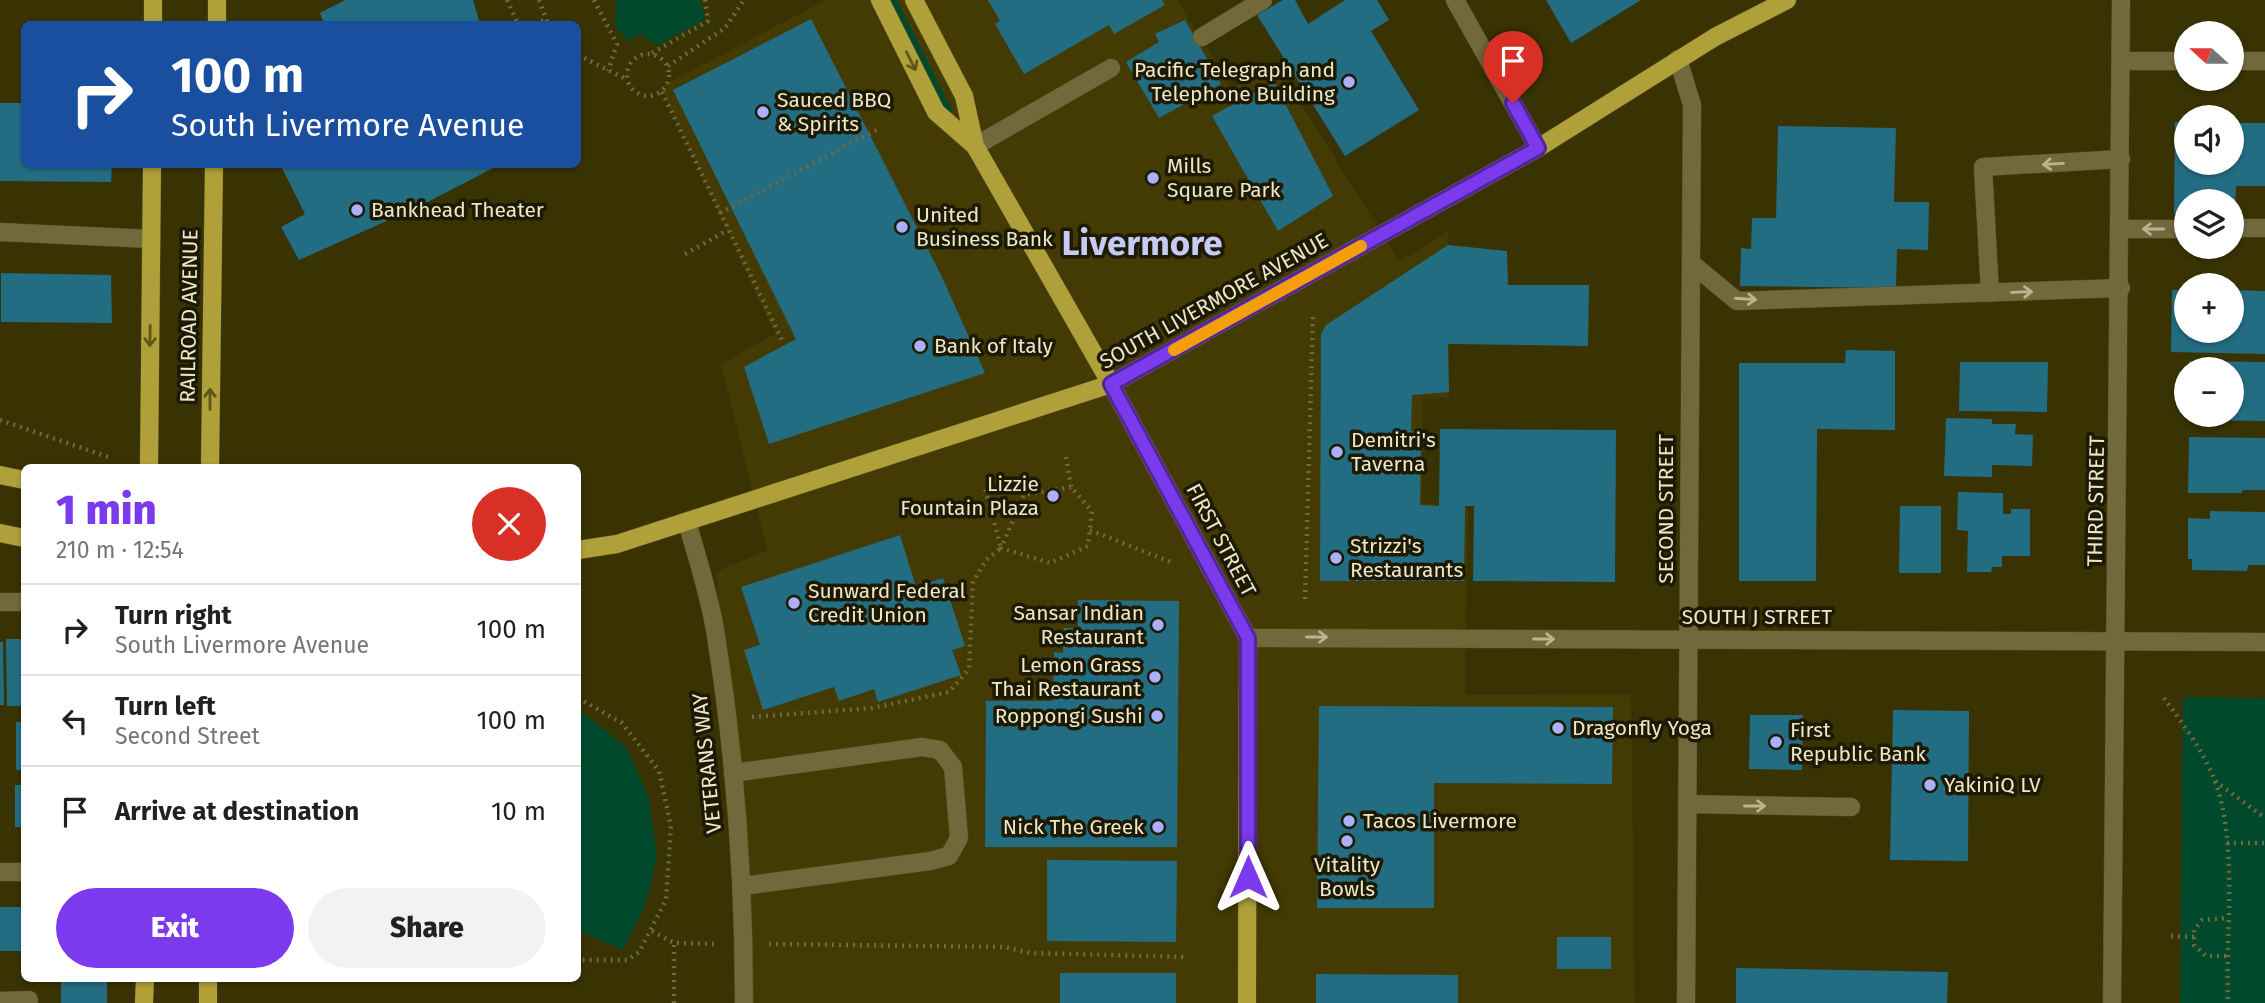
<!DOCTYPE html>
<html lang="en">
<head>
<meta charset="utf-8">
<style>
  :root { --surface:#fff; --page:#f2f2f2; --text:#202124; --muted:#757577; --line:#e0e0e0; --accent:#7c3aed }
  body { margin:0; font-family:"Fira Sans",sans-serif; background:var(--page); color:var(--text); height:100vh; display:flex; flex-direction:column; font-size:26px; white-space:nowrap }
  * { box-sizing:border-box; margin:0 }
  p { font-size:23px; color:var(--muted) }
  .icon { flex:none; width:38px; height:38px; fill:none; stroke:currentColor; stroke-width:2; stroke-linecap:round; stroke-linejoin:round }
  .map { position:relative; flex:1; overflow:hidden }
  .side { position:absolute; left:21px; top:464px; width:560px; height:518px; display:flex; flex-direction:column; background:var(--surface); border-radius:10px; box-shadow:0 2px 5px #0004 }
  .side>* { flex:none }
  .top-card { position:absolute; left:21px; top:21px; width:560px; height:147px; border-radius:10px; box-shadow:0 2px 5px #0004; background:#1a4fa0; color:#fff; overflow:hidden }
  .needle { width:46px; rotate:291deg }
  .buttons { position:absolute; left:2174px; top:21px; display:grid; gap:14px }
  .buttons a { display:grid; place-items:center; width:70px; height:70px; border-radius:50%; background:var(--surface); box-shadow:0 2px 5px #0004; font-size:35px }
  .pin { position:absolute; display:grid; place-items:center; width:60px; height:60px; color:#fff; margin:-72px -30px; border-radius:50% 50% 50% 0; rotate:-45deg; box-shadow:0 0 7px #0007 }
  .pin .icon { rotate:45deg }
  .me { position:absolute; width:77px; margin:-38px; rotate:0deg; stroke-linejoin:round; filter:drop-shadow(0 0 5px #0008) }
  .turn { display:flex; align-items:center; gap:24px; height:147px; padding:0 35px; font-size:32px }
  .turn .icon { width:91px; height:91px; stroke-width:2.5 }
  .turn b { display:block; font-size:49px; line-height:60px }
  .round { display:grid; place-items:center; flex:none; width:74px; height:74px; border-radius:37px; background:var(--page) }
  .summary { display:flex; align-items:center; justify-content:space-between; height:119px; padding:0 35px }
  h1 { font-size:42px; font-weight:800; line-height:52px; color:var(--accent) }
  .primary-button { display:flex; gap:14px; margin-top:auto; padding:14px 35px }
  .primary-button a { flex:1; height:80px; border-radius:42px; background:var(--accent); color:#fff; font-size:28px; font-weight:800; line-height:80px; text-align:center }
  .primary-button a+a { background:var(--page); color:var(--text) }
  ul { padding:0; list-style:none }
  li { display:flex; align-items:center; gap:21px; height:91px; padding:0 35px; border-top:2px solid var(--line) }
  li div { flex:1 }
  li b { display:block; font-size:26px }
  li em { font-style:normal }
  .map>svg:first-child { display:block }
  .built { fill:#433b03 }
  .green { fill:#00492d }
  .building { fill:#226d82 }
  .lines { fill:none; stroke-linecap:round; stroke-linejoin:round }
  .minor-casing { stroke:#554f23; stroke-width:19 }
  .major-casing { stroke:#554f23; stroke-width:19 }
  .path { stroke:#706a40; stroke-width:4.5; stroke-dasharray:2 5; stroke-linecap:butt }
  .minor { stroke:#71693c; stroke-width:18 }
  .major { stroke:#b0a039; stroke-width:18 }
  .oneway { stroke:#5f561b }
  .oneway2 { stroke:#bab591 }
  .route-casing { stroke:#51269a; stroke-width:18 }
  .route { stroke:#7c3aed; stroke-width:12 }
  .slow { stroke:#f59e0b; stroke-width:12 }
  .poi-dot { fill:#a9b0fc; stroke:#1d1903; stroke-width:2.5 }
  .labels { text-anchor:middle; stroke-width:7; stroke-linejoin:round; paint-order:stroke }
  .poi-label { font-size:21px; fill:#ebe7ca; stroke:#1d1903; text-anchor:start }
  .street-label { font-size:21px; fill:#ebe7ca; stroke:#1d1903 }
  .town-label { font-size:35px; font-weight:bold; fill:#c6cbf6; stroke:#1d1903 }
</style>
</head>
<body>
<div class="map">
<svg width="2265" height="1003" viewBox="0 0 2265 1003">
  <rect width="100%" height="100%" fill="#393203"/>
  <path class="built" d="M826,0H1177L1232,88L1275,62L1399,261L1448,232L1449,398L1423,399L1422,503L1468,508L1465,695L1631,694L1635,1003H753V943L716,572L767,550L721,364L775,334L660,87Z"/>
  <g class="green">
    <path d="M614,0H700L705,19C690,30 674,33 660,45L645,39L642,34L628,41L615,26L617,6Z"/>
    <path d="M888,0H897L953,112H946Z"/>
    <path d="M2183,697L2265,698V1003H2180Z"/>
    <path d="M578,709L626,747L648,795L657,855L646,904L623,950L578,931Z"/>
  </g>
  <g class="building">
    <path d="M345,0H473L480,24H316L323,21L320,13Z"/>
    <path d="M988,0H1162L1165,5L1114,34L1109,25L1024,74L995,24L1000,21Z"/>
    <path d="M1283,0H1295L1308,24L1345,0H1377L1389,20L1371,31L1419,110L1345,156L1257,15Z"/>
    <path d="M1546,0H1641L1571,43Z"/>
    <path d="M811,19L941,275L985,373L769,444L744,367L796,339L673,90Z"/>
    <path d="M1185,20L1221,84L1159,118L1126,62L1159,42L1155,34Z"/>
    <path d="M1274,82L1333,196L1278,231L1212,116Z"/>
    <path d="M0,103H24V164H112L111,182L0,181Z"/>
    <path d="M2175,122H2186V163H2231V123H2265V186H2236L2235,215H2231V201H2186V214H2174Z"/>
    <path d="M1778,126L1896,128L1894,202H1929L1928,250L1897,249L1896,288L1740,286L1741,248L1751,249L1752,218H1776Z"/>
    <path d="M280,164H501L418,207L299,260L281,227L305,214Z"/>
    <path d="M1448,245L1507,251L1508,285H1589L1588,346L1448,344L1449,392L1412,395L1411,431H1421L1420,505L1439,506L1440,429L1616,430L1615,582L1473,581L1474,506H1465L1464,581H1320L1321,334L1326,325Z"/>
    <path d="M1,273L111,275L112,323L1,322Z"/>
    <path d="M2172,290H2186V331H2231V290L2265,291V354L2171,352Z"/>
    <path d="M1846,350L1895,351V430L1817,429L1816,581H1739V363H1845Z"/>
    <path d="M2189,361L2265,362V421L2188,420L2189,415H2231V369H2189Z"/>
    <path d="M1960,362H2048L2047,412L1959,411Z"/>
    <path d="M1946,418L1992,419V424H2016L2015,434L2033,435L2032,466L1992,465V477L1944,476Z"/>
    <path d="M2189,437L2265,438V490H2242V493H2188Z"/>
    <path d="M1958,492L2003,493V514H2011V509H2030V556H2002V567H1992L1991,572H1967L1968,531L1957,530Z"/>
    <path d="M1900,506H1941V573H1899Z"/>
    <path d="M2210,511L2265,512V565H2248L2247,571L2192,570V559H2188V518L2210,519Z"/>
    <path d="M900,535L916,587L943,578L965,646L952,650L961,675L878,702L874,689L839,701L834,687L763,710L744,650L760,645L741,587Z"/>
    <path d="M1078,600L1179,601L1177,847H985L986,701H1053L1054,652L1063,653L1064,628H1078Z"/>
    <path d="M6,639H24V706H7Z"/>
    <path d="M0,642H3L4,705H0Z"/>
    <path d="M1319,706L1613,707L1612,784L1434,783V908H1317Z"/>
    <path d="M1893,710L1969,711L1968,861L1890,860Z"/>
    <path d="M1750,715H1803L1802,770L1749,769Z"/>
    <rect x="16" y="722" width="8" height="48"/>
    <rect x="15" y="785" width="9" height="42"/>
    <path d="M1047,860L1177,861L1176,942L1047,941Z"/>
    <rect x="0" y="907" width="24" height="44"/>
    <rect x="1557" y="937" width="54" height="32"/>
    <path d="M1736,968L1948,972L1947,1003H1736Z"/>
    <rect x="1060" y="973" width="116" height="30"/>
    <path d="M1316,974L1458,975V1003H1316Z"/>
    <rect x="61" y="978" width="46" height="25"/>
  </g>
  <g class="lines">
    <g class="minor-casing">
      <g id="minor">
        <path d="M1455,0L1538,148"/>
        <path d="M1202,37L1263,0"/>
        <path d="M1678,59L1692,105L1686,1003"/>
        <path d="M2121,61H2186"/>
        <path d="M2231,61H2265"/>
        <path d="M975,146L1111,68"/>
        <path d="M2231,228H2265"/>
        <path d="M2121,229H2186"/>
        <path d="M0,232L151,239"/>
        <path d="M1691,263L1737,301L2121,288"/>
        <path d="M1990,293L1983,167L2121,159"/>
        <path d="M687,522C697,557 709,594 715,630C735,753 744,879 744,1003"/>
        <path d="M0,602H24"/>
        <path d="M1248,638L2265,642"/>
        <path d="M733,773L922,747L940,750L953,767L959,838L949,856L930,861L742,886"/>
        <path d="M1687,804L1851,807"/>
        <path d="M0,872H24"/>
        <path d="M0,1001L29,1000"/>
        <path d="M2112,1003L2121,0"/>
      </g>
    </g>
    <g class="major-casing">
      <g id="major">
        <path d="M880,0L936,112L975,146"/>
        <path d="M914,0L964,96L975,146L1111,384L1248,638L1247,1003"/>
        <path d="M153,24V0"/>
        <path d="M217,24V0"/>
        <path d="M149,467L152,164"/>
        <path d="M210,467L214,164"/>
        <path d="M0,475L24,480"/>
        <path d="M0,533L24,538"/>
        <path d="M578,550L617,544L1111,384L1538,148L1715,37L1787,0"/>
        <path d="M144,1003L145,978"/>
        <path d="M208,1003V978"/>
      </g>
    </g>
    <g class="path">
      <path d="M507,0L518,24"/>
      <path d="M539,0L548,24"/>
      <path d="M594,0L617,44L608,71"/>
      <path d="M535,24L545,19"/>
      <path d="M652,53L708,21L705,0"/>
      <circle cx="648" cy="75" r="21"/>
      <path d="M578,55L628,80"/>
      <path d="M668,66L725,28L744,0"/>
      <path d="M662,92L782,340"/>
      <path d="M720,213L880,128"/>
      <path d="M685,254L728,230"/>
      <path d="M0,420L111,458"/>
      <path d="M1066,457L1071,487L1092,511L1088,546L1050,563L1001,548L1024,495L1071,487"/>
      <path d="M1090,530L1173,563"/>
      <path d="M1305,599L1313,314"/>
      <path d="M578,698L622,723L659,771L671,826L666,900L639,952L627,960H578"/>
      <path d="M2164,698C2182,723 2203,750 2214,779C2239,841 2225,936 2228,1003"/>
      <path d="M752,717L872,708L949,692L969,669L973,582L986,560L1001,548L985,488"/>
      <path d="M2215,781L2265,818"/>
      <path d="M2227,843H2265"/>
      <path d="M652,931L674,943L717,944"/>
      <path d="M2171,936L2194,937"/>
      <path d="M769,944L1005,947L1030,953L1188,957"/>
      <path d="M2226,956H2206L2194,945V930L2202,920L2227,918"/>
      <path d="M674,1003V943"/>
    </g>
    <use href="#minor" class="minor"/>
    <use href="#major" class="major"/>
  </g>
  <defs><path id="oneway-shaft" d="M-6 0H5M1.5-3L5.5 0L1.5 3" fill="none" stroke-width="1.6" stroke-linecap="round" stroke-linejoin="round" transform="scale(1.75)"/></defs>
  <g class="oneway">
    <use href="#oneway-shaft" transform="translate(911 61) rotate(63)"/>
    <use href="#oneway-shaft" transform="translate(150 336) rotate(91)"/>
    <use href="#oneway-shaft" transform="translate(210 399) rotate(-90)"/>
  </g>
  <g class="oneway2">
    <use href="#oneway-shaft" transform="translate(2053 164) rotate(177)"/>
    <use href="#oneway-shaft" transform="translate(2153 229) rotate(180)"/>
    <use href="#oneway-shaft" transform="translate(2022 292) rotate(-2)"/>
    <use href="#oneway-shaft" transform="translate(1746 299) rotate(4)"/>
    <use href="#oneway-shaft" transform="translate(1317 637)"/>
    <use href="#oneway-shaft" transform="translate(1544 639)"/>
    <use href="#oneway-shaft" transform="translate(1755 806)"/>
  </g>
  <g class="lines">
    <g class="route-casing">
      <path id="route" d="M1248,877V638L1111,384L1538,148L1513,103"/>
    </g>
    <use href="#route" class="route"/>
    <path class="slow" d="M1174,350L1361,246"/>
  </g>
  <g class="poi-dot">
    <circle cx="1349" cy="82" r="7"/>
    <circle cx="763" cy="112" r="7"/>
    <circle cx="1153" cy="178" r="7"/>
    <circle cx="357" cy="210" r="7"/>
    <circle cx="902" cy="227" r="7"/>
    <circle cx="920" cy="346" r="7"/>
    <circle cx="1337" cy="452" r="7"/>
    <circle cx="1053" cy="496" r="7"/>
    <circle cx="1336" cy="558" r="7"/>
    <circle cx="794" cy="603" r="7"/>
    <circle cx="1158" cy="625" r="7"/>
    <circle cx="1155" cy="677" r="7"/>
    <circle cx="1157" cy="716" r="7"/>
    <circle cx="1558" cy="728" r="7"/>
    <circle cx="1776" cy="742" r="7"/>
    <circle cx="1930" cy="785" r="7"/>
    <circle cx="1349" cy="821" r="7"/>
    <circle cx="1158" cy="827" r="7"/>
    <circle cx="1347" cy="841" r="7"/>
  </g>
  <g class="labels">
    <g class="poi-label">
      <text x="1335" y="77" text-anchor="end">Pacific Telegraph and<tspan x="1335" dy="24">Telephone Building</tspan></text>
      <text x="777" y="107">Sauced BBQ<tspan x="777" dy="24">&amp; Spirits</tspan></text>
      <text x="1167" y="173">Mills<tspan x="1167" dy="24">Square Park</tspan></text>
      <text x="371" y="217">Bankhead Theater</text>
      <text x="916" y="222">United<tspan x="916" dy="24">Business Bank</tspan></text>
      <text x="934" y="353">Bank of Italy</text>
      <text x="1351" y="447">Demitri's<tspan x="1351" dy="24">Taverna</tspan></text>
      <text x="1039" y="491" text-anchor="end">Lizzie<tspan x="1039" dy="24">Fountain Plaza</tspan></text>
      <text x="1350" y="553">Strizzi's<tspan x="1350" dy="24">Restaurants</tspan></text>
      <text x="808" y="598">Sunward Federal<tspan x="808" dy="24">Credit Union</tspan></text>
      <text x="1144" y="620" text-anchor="end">Sansar Indian<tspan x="1144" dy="24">Restaurant</tspan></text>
      <text x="1141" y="672" text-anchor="end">Lemon Grass<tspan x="1141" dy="24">Thai Restaurant</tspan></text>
      <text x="1143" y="723" text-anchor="end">Roppongi Sushi</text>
      <text x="1572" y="735">Dragonfly Yoga</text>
      <text x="1790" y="737">First<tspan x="1790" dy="24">Republic Bank</tspan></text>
      <text x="1944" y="792">YakiniQ LV</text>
      <text x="1363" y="828">Tacos Livermore</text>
      <text x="1144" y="834" text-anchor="end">Nick The Greek</text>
      <text x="1347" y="872" text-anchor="middle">Vitality<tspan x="1347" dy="24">Bowls</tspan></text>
    </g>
    <g class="street-label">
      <text transform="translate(1214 301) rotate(-29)" y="7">SOUTH LIVERMORE AVENUE</text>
      <text transform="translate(189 316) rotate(-89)" y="7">RAILROAD AVENUE</text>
      <text transform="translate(2096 501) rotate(-89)" y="7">THIRD STREET</text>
      <text transform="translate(1666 509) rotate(-90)" y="7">SECOND STREET</text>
      <text transform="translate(1221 540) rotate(62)" y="7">FIRST STREET</text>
      <text x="1757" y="624">SOUTH J STREET</text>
      <text transform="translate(707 763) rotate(-96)" y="7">VETERANS WAY</text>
    </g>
    <g class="town-label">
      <text x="1142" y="255">Livermore</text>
    </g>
  </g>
</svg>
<div class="buttons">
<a><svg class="needle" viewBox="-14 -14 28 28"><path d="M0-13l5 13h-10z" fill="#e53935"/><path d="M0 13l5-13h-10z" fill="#757577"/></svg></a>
<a><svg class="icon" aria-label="sound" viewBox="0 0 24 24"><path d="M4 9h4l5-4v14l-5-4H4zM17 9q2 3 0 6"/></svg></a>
<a><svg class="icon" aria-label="layers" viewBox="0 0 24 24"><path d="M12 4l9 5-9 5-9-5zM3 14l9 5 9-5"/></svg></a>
<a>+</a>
<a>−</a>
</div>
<div class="pin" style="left:1513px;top:103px;background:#d93025"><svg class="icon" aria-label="arrive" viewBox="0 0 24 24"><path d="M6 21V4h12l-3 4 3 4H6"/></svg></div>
<svg class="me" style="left:1248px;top:877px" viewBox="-20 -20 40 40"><path d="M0-17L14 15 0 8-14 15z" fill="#7c3aed" stroke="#fff" stroke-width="4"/></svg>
<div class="top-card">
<div class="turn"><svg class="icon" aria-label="right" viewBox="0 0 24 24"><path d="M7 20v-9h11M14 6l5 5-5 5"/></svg><div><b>100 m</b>South Livermore Avenue</div></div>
</div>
<section class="side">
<div class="summary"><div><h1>1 min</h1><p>210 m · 12:54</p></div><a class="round" style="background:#d93025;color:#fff"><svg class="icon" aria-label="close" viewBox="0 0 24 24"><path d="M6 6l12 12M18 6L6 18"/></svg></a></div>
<ul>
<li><svg class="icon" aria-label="right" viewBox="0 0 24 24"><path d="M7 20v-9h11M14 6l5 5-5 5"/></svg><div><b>Turn right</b><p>South Livermore Avenue</p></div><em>100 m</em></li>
<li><svg class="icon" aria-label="left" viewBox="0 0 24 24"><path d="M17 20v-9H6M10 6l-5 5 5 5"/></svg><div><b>Turn left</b><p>Second Street</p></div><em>100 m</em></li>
<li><svg class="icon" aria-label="arrive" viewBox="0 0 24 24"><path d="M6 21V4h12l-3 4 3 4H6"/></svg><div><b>Arrive at destination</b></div><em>10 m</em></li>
</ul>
<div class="primary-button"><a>Exit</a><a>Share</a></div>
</section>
</div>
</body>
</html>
